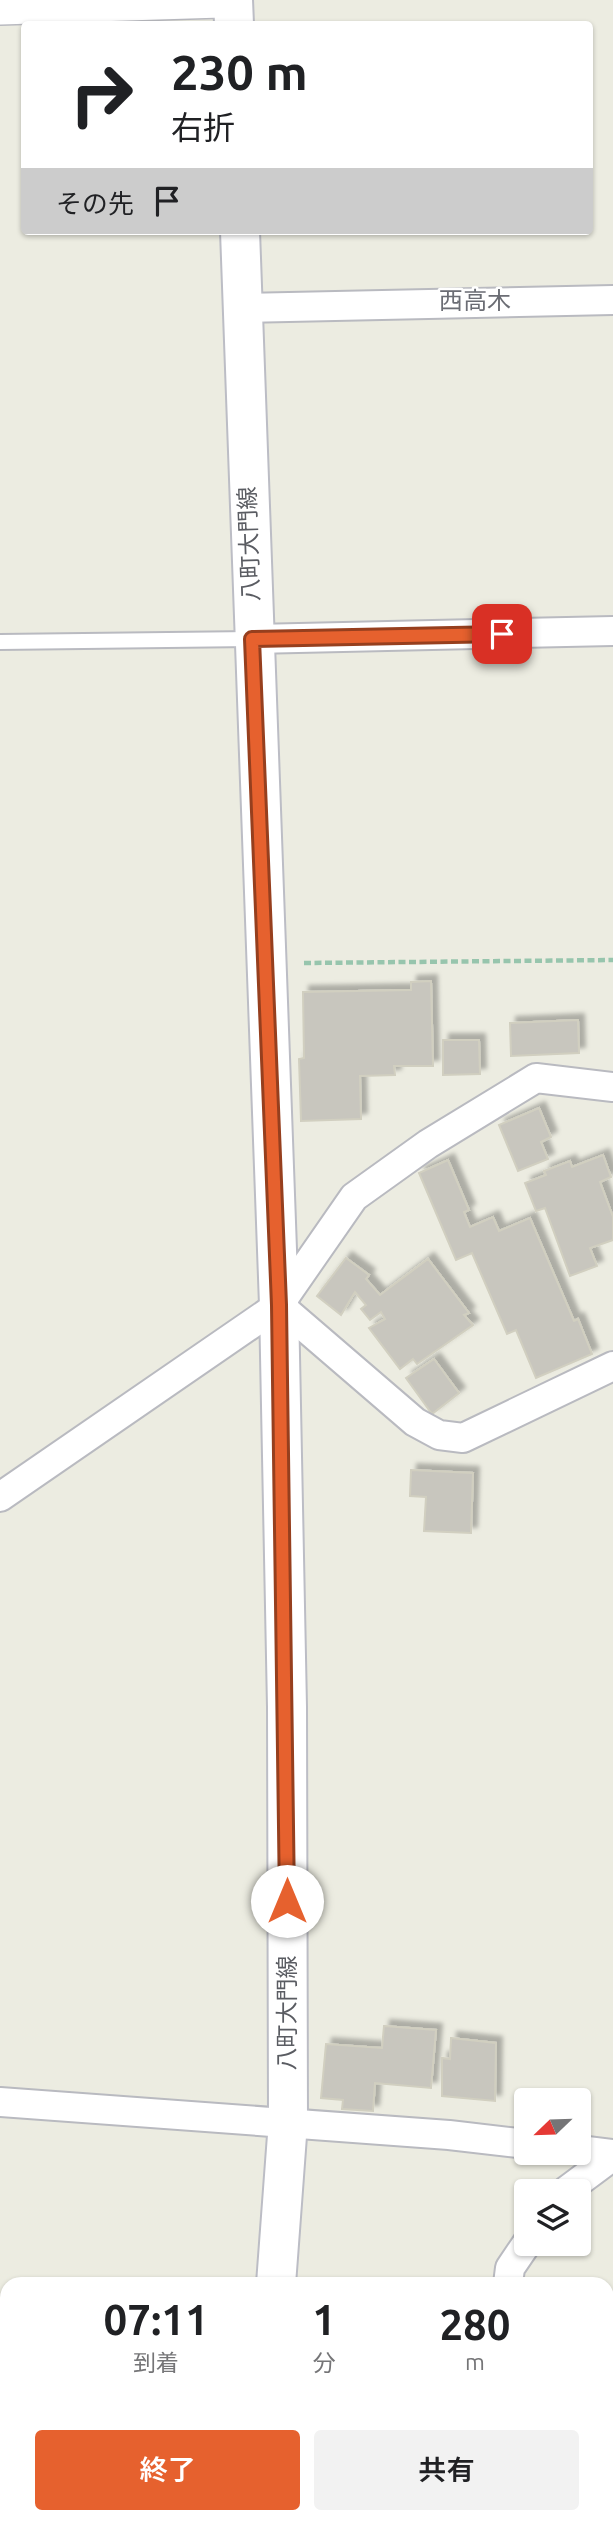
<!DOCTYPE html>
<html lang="ja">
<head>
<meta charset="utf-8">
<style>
  :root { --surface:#fff; --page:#f2f2f2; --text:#202124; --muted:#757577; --accent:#e6612e }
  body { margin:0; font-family:Ubuntu,"Noto Sans JP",sans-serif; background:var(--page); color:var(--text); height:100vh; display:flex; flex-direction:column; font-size:26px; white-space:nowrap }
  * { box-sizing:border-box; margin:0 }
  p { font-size:23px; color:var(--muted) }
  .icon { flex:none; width:38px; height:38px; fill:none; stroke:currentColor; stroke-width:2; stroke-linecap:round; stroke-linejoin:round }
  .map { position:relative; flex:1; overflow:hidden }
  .sheet { position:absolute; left:0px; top:2277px; width:614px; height:247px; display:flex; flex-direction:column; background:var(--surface); border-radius:21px 21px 0 0; box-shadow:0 2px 5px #0004 }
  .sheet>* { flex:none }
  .top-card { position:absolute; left:21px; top:21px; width:572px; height:214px; border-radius:7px; box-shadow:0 2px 5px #0004; background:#fff; color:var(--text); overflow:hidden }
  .needle { width:46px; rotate:247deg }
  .controls { position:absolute; left:514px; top:2088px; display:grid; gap:14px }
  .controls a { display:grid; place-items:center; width:77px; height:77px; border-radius:7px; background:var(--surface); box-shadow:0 2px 5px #0004; font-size:35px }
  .pin { position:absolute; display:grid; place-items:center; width:60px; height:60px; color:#fff; margin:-30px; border-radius:14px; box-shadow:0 4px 10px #0006 }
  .me { position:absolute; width:77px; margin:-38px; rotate:0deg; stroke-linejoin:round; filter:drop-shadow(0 0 5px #0008) }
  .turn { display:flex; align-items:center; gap:24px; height:147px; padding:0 35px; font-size:32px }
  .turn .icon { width:91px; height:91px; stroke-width:2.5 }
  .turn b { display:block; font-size:49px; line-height:60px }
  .then { display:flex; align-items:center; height:66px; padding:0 35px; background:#0003; gap:14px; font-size:26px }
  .eta { display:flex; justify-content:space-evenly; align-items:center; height:119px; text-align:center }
  .eta b { font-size:42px; font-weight:600; line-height:49px }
  .cta { display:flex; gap:14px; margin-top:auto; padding:14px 35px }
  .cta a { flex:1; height:80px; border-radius:7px; background:var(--accent); color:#fff; font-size:28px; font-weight:600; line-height:80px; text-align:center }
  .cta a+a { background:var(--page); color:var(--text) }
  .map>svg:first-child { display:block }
  .building { fill:#c8c6be; stroke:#d1cfc0; stroke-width:2; filter:url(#shadow) }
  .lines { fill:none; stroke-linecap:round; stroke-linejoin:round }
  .service-casing { stroke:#b9bac0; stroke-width:18 }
  .minor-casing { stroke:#b9bac0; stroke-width:32 }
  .tertiary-casing { stroke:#b9bac0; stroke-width:38 }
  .secondary-casing { stroke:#bcbdc5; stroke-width:42 }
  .path { stroke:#97c5ad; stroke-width:4.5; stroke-dasharray:7 3.5; stroke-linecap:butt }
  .service { stroke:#fff; stroke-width:14 }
  .minor { stroke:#fff; stroke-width:28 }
  .tertiary { stroke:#fff; stroke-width:35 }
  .secondary { stroke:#fff; stroke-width:38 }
  .route-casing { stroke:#963f1e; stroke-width:18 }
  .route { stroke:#e6612e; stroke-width:12 }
  .labels { text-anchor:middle; stroke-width:5; stroke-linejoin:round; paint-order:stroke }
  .street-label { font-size:23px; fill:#5a5c62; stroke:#fff }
  .neighbourhood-label { font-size:24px; fill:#6b6d74; stroke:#fff }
</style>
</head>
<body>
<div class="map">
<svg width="613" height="2523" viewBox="0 0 613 2523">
  <defs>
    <filter id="shadow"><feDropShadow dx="6" dy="-6" stdDeviation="2" flood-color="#0004"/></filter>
  </defs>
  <rect width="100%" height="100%" fill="#ecece1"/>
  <g class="building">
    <path d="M431,981L433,1066H394L395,1075L360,1076L361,1119L301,1121L299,1059L304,1058L303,992L411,990V982Z"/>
    <path d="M578,1020L579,1053L511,1056L510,1023Z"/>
    <path d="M443,1040H479L480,1074L443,1075Z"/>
    <path d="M539,1108L551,1137L541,1142L548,1159L518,1171L499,1125Z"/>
    <path d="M603,1155L611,1177L600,1182L613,1217V1240L590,1248L597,1266L570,1276L545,1208L536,1211L525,1183L546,1175L544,1171L570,1161L572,1167Z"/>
    <path d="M448,1160L469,1210L464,1212L470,1227L493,1217L499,1231L530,1218L574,1321L578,1319L592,1354L536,1378L516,1330L507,1334L472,1253L456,1260L419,1173Z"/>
    <path d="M346,1258L369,1275L366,1279L380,1295L428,1259L469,1313L464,1315L473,1325L417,1364L413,1359L400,1369L369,1328L385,1319L381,1312L370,1320L361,1309L366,1305L355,1292L341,1315L317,1296Z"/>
    <path d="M434,1359L459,1393L432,1414L406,1378Z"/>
    <path d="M411,1470L473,1473L471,1533L424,1531L426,1497L410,1496Z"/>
    <path d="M384,2026L436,2030L431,2088L375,2083L373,2111L342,2109L343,2100L321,2098L326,2044L382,2048Z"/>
    <path d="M451,2038L496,2043L495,2101L442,2096V2058L450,2059Z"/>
  </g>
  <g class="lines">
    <g class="service-casing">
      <path id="service" d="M0,642L252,639"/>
    </g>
    <g class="minor-casing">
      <g id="minor">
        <path d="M242,308L613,300"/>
        <path d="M252,639L613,631"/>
        <path d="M279,1305L415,1422L439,1435L463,1438L613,1366"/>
        <path d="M0,1497L279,1305L354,1197L428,1144L536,1078L613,1087"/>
        <path d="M0,2102L449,2135L527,2144"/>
        <path d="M579,2150L613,2154"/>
        <path d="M566,2191L613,2156"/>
        <path d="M508,2284L510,2268L527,2243"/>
        <path d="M495,2516L496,2523"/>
      </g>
    </g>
    <g class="tertiary-casing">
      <path id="tertiary" d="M0,7L221,0"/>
    </g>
    <g class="secondary-casing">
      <g id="secondary">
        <path d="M233,0L234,24"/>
        <path d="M240,231L279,1305L287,1707L288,2122L276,2284"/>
        <path d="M259,2523L260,2516"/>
      </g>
    </g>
    <path class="path" d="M304,963L613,960"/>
    <use href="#service" class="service"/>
    <use href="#minor" class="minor"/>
    <use href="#tertiary" class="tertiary"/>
    <use href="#secondary" class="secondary"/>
  </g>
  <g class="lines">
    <g class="route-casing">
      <path id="route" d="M287,1901L279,1305L252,639L502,634"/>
    </g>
    <use href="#route" class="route"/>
  </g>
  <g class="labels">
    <g class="street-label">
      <text transform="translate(249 544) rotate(-92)" y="8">八町大門線</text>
      <text transform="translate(287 2013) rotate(-90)" y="8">八町大門線</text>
    </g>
    <g class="neighbourhood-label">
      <text x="475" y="309">西高木</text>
    </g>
  </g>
</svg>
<div class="controls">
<a><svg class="needle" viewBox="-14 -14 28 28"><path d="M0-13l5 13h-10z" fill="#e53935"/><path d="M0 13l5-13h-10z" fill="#757577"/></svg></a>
<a><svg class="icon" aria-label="layers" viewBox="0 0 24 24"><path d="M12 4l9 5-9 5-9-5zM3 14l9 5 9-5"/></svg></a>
</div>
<div class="pin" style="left:502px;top:634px;background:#d93025"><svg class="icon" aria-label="arrive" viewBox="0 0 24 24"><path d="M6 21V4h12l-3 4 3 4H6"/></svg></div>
<svg class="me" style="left:287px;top:1901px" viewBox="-20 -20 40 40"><circle r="19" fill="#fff"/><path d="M0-13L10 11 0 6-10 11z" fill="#e6612e"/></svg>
<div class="top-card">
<div class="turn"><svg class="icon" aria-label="right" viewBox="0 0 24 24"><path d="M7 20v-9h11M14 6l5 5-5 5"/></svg><div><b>230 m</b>右折</div></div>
<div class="then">その先<svg class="icon" aria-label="arrive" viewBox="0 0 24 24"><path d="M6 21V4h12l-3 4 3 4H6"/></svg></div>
</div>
<section class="sheet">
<div class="eta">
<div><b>07:11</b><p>到着</p></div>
<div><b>1</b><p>分</p></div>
<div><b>280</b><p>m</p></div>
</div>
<div class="cta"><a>終了</a><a>共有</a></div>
</section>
</div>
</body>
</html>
